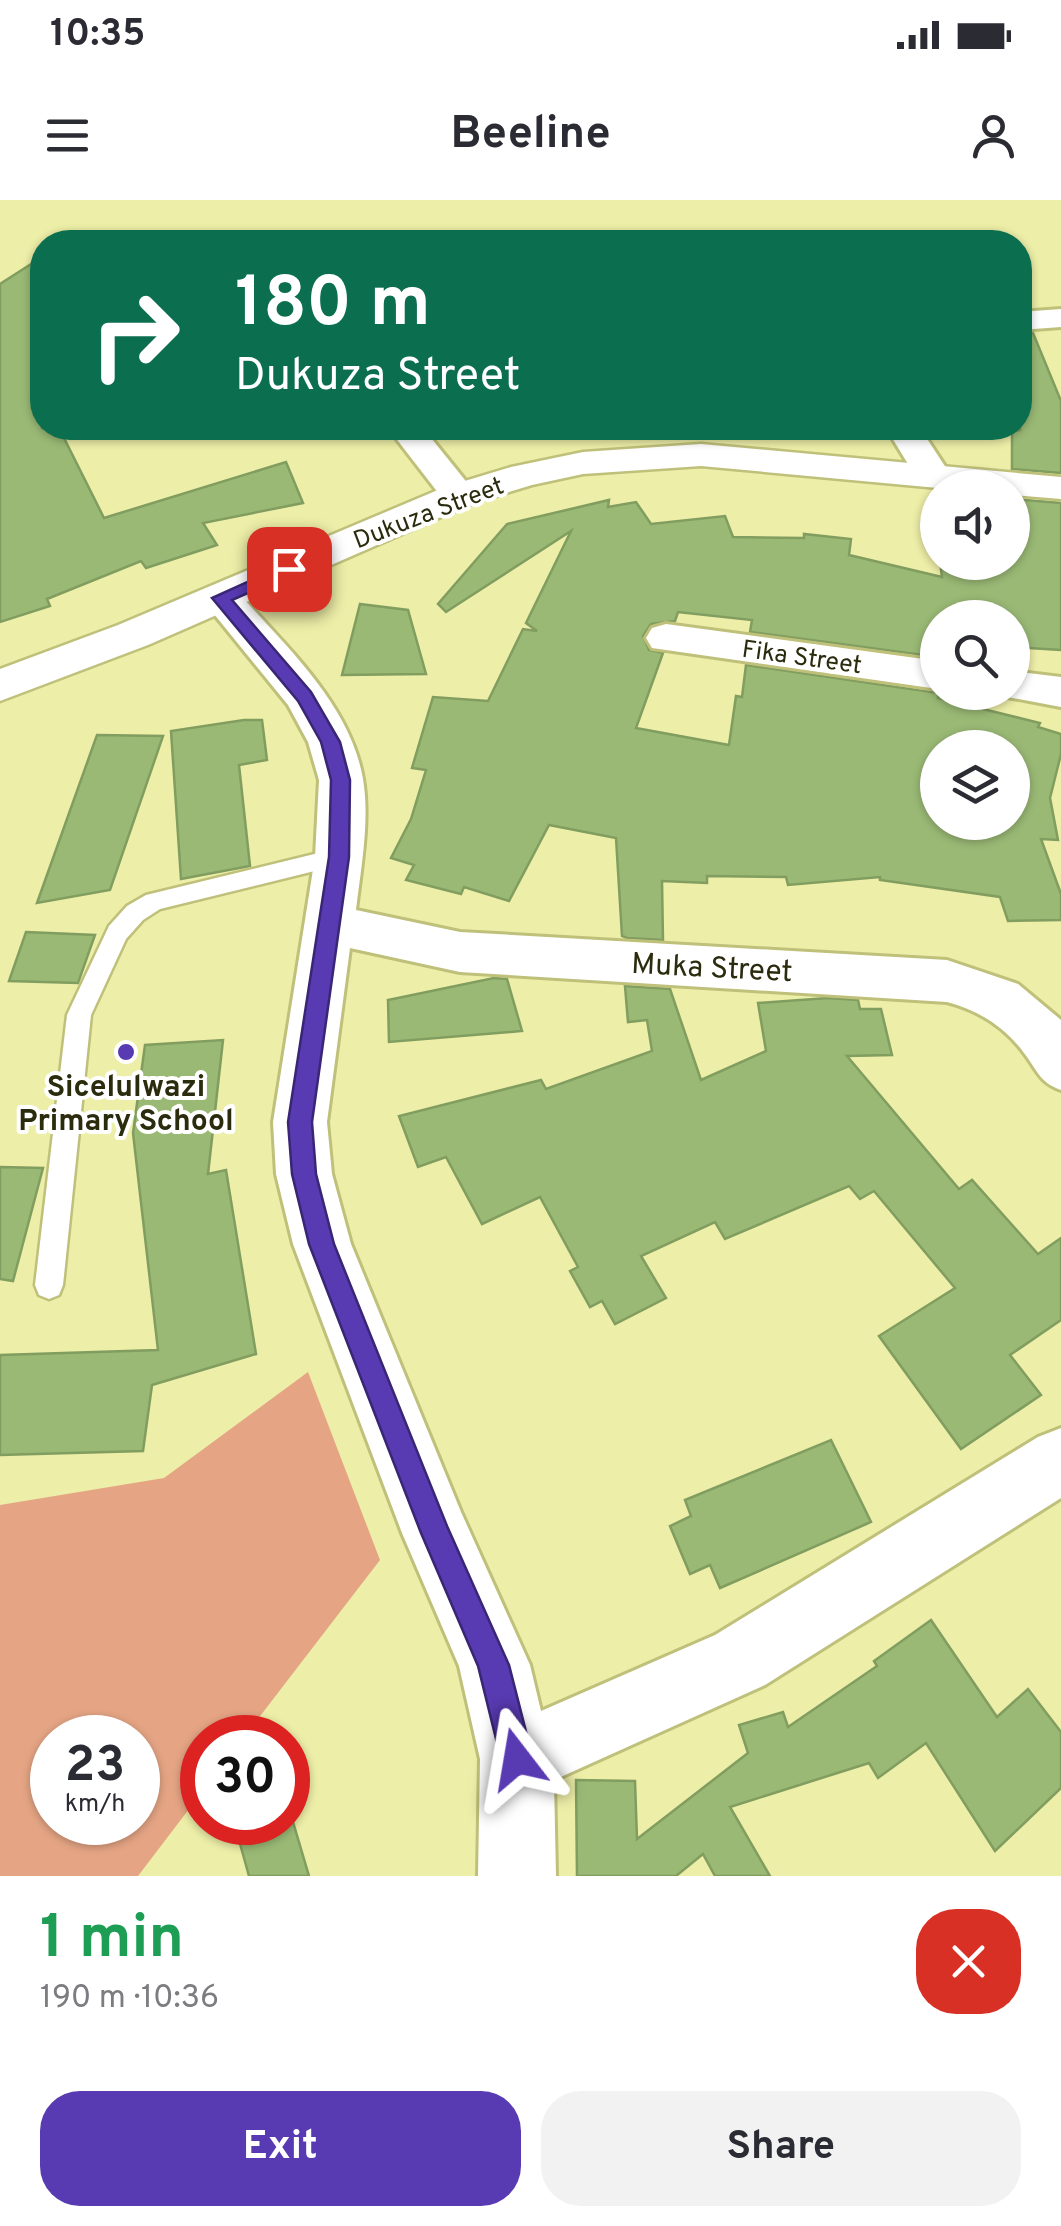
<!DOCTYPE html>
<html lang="en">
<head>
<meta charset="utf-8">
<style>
  :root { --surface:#fff; --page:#f2f2f3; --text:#2b2b33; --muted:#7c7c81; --accent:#583ab2 }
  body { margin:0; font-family:Overpass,sans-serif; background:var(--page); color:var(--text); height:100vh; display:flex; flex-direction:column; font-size:38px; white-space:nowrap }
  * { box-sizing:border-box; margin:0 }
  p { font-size:32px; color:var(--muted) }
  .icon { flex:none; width:55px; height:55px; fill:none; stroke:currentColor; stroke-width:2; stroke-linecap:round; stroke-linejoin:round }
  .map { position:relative; height:1676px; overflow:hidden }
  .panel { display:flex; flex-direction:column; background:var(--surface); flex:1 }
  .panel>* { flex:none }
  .guide { position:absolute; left:30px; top:30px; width:1002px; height:210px; border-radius:40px; box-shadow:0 2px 8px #0004; background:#0b6e4f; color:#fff; overflow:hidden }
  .buttons { position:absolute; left:920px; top:270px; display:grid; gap:20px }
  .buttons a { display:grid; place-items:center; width:110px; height:110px; border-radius:50%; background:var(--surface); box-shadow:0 2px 8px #0004; font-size:50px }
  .speed { position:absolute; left:30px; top:1515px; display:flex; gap:20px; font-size:50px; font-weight:700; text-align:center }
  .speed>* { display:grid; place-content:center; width:130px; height:130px; border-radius:50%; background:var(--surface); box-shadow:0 2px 8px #0004; line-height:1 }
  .speed small { font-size:25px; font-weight:400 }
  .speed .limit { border:15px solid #d22; background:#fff; color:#111 }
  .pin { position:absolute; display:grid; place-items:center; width:85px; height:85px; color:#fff; margin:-42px; border-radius:20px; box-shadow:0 5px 15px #0006 }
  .me { position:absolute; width:110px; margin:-55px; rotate:346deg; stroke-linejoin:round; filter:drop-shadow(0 0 8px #0008) }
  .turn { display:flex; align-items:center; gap:35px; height:210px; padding:0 40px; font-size:45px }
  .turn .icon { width:130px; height:130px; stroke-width:2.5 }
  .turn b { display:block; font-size:70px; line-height:85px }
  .round { display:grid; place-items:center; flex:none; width:105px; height:105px; border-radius:40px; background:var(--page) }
  .head { display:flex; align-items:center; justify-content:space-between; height:170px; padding:0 40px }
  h1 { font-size:60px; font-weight:700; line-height:75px; color:#1e9e55 }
  .button { display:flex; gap:20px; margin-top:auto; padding:20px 40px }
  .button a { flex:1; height:115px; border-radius:40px; background:var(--accent); color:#fff; font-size:40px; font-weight:700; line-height:115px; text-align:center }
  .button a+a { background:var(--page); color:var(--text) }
  .status { display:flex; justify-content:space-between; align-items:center; height:70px; padding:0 50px; background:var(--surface); direction:ltr }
  .status svg { height:28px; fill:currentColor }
  header { display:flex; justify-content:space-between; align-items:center; height:130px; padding:0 40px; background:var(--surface); font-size:45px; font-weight:700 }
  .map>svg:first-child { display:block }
  .green { fill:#e5a584; fill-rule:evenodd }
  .building { fill:#9ab975; stroke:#819d5f; stroke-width:2.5; fill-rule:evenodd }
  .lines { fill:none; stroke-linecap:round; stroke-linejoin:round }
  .service-casing { stroke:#bfc07a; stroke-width:5 }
  .minor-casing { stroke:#bfc07a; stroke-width:6 }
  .secondary-casing { stroke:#bfc07a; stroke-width:5 }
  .service { fill:#fff; fill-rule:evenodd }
  .minor { fill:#fff; fill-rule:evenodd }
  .secondary { fill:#fff; fill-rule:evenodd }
  .route { fill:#583ab2; stroke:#392674; stroke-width:2.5 }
  .poi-dot { fill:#583ab2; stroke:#fff; stroke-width:4 }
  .labels { text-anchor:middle; stroke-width:8; stroke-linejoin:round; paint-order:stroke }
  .far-street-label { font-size:25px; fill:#2b2b0e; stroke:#fff }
  .street-label { font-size:30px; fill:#2b2b0e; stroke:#fff }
  .poi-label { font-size:30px; font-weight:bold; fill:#2b2b0e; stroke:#fff }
</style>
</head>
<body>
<div class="status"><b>10:35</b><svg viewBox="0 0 49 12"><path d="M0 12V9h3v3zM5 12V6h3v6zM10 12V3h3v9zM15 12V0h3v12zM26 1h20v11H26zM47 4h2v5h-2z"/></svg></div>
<header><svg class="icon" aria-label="menu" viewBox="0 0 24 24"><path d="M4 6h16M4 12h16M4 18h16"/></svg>Beeline<svg class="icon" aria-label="person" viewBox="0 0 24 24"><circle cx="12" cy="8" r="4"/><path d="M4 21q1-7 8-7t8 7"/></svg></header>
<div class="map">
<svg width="1061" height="1676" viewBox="0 0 1061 1676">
  <rect width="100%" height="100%" fill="#edeea7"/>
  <path class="green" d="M308,1172L380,1360L244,1537L202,1538V1592L138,1676H0V1305L164,1278ZM52,1538H138V1622H52Z"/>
  <g class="building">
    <path d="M42,57V228H59L104,318L286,262L303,303L203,323L217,345L146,368L141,361L47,399L50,406L0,422V84Z"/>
    <path d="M1033,133L1061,201V273L1012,269V232L1020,230V134Z"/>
    <path d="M1012,299L1061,303V450L1012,447V418H938V457L750,432L752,420L678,412L675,421L651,424L643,436L649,450L663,453L636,528L729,545L736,496L742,497L746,465L938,493V498L1040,523L1038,527L1061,534V554L1050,598L1058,640L1041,639L1061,694V720L1008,721L1000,697L880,680V677L788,685L786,677L707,676V683L662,681L663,740L627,738L622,736L616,638L549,625L509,701L464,687L461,694L406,680L414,665L391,658L411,619L426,570L412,568L433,497L488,501L523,429L537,431L526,423L571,331L446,412L438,404L507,324L609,300L608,307L636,302L651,324L725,316L733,337L804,338V334L851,339L849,355L942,377L940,362H1012ZM938,548H1012V622H938Z"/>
    <path d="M360,404L408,410L426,474L342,475Z"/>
    <path d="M244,520H262L267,560L239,565L250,666L181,679L171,531Z"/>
    <path d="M97,535L163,536L110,690L37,703Z"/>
    <path d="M26,732L95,735L78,783L9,781Z"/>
    <path d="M494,778L507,779L522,831L389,842L388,800Z"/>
    <path d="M625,786L670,789L701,880L766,851L758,803L828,798L858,800L860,809H881L892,855L847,856L959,989L972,980L1038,1054L1061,1038V1120L1010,1155L1041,1195L961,1249L879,1136L955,1088L874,991L860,999L849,986L725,1039L715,1022L641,1056L666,1098L615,1124L602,1101L590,1107L570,1071L578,1067L540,997L482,1024L446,957L418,967L399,916L541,880L546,889L652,851L647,820L628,822Z"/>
    <path d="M223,840L208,974L226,970L256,1154L152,1185L143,1251L0,1255V1155L158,1150L133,933L145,845Z"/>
    <path d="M0,967L43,968L13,1081L0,1079Z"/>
    <path d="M831,1240L871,1322L720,1388L710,1365L690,1374L670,1326L691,1316L685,1300Z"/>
    <path d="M931,1420L997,1517L1028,1489L1061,1532V1588L995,1651L926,1543L878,1578L869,1563L730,1607L770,1676H715L703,1654L676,1676H577L576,1580L635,1581L637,1639L748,1553L739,1525L783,1512L788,1527L877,1466L874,1461Z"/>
    <path d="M234,1622H293L309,1676H249Z"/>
  </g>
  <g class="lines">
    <g class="service-casing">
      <path id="service" d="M339,648L347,651L350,657L347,663L160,709L143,720L126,739L91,815L63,1085L59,1095L49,1099L39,1095L35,1085L67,815L109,726L127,706L146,695Z"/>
    </g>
    <g class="minor-casing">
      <g id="minor">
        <path d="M1061,109V127L1020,130V112Z"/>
        <path d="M388,228H423L477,295L472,303L459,306L446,303Z"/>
        <path d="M886,228H920L950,274L945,282L932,285L919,282Z"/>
        <path d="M221,385L235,389C283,444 350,503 363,579C370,620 361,668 356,710L460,732L947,760L1018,784L1061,820V890C1039,882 1038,871 1024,853C1005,827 978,810 947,802L460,772L350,748L327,922L332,974L351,1044L461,1312L530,1465L541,1511L715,1435L1038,1237L1061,1228V1298L765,1485L554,1580L556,1676H478L480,1559L459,1466L402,1333L293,1044L276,974L273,922L315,657L319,580L308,542L288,505L201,398L207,389Z"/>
        <path d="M666,424L938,461V489L652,448L646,438L652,428Z"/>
        <path d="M1012,471L1061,477V507L997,495L995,492H1012Z"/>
      </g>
    </g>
    <g class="secondary-casing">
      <path id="secondary" d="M701,244L1061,277V299L1012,295V288H938L701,266L583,274L532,285L473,303L148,445L0,501V469L118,425L445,287L511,267L583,252Z"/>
    </g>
    <use href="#service" class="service"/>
    <use href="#minor" class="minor"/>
    <use href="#secondary" class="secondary"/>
  </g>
  <path class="route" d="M289,363L295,365V372L232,400L311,492L340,542L350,580L349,657L312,922L316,974L334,1044L447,1326L509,1465L533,1559L528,1571L517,1575L506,1571L501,1559L478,1466L421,1333L309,1044L292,974L288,922L329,657L331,580L321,542L298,501L212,398Z"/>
  <circle class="poi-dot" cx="126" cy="852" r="10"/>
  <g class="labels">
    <g class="far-street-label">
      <text transform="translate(428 312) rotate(-21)" y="9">Dukuza Street</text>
      <text transform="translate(802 456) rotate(8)" y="9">Fika Street</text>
    </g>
    <g class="street-label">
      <text transform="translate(712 767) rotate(3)" y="10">Muka Street</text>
    </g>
    <g class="poi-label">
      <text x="126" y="896">Sicelulwazi<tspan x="126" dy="34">Primary School</tspan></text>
    </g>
  </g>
</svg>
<div class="buttons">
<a><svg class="icon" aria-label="sound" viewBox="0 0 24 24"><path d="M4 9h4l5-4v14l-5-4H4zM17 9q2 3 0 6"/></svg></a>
<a><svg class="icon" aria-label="search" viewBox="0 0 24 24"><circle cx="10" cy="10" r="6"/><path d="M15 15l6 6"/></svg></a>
<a><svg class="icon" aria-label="layers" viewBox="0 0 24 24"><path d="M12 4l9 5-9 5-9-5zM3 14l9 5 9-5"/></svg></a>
</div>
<div class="speed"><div>23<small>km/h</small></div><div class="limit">30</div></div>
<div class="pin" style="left:289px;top:369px;background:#d93025"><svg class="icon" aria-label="arrive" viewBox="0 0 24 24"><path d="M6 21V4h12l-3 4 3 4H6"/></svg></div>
<svg class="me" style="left:517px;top:1559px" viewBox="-20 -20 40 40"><path d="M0-17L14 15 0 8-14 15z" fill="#583ab2" stroke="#fff" stroke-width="4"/></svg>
<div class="guide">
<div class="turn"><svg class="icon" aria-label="right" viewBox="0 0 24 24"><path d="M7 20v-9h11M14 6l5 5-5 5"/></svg><div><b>180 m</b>Dukuza Street</div></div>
</div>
</div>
<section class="panel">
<div class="head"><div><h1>1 min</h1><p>190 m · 10:36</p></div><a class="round" style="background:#d93025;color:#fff"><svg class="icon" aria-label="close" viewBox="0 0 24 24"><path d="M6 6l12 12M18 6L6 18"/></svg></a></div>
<div class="button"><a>Exit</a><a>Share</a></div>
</section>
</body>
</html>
